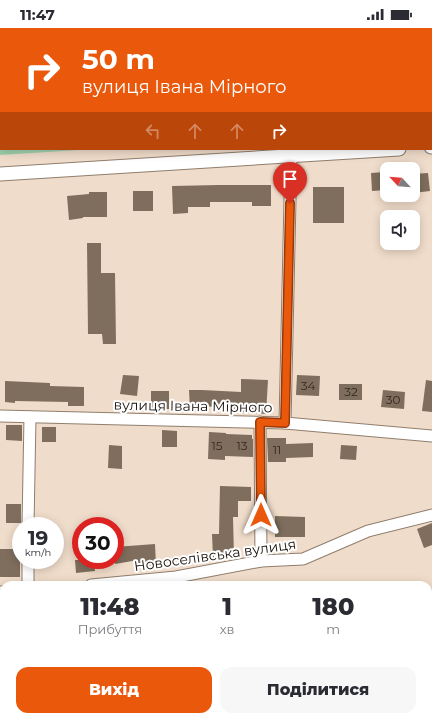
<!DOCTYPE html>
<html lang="uk">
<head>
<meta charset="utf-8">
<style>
  :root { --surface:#fff; --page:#f7f7f7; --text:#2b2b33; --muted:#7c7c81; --accent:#ea580c }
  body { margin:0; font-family:Montserrat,sans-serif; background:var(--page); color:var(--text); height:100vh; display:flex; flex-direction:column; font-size:15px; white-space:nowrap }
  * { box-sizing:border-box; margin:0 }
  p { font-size:13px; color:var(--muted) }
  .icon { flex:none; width:22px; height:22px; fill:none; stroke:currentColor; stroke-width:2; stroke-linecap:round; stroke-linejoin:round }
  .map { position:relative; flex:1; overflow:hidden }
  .sheet { position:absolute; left:0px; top:553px; width:432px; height:140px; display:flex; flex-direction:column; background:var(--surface); border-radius:12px 12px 0 0; box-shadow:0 2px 10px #0003 }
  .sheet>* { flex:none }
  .top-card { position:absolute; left:0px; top:0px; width:432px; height:122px; box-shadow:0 2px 10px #0003; background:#ea580c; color:#fff; overflow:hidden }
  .needle { width:26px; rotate:296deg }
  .controls { position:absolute; left:380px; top:134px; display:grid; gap:8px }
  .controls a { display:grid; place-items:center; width:40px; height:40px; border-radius:8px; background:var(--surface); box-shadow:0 2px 10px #0003; font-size:20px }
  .speed { position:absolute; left:12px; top:489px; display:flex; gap:8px; font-size:20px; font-weight:700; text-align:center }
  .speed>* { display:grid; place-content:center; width:52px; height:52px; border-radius:50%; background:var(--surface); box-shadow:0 2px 10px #0003; line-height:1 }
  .speed small { font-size:10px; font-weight:400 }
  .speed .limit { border:6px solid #d22; background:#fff; color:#111 }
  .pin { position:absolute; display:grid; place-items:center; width:34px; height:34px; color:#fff; margin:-41px -17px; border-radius:50% 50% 50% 0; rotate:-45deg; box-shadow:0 0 4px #0007 }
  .pin .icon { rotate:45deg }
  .me { position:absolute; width:44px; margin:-22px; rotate:0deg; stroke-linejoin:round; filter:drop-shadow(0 0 3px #0008) }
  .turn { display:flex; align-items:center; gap:14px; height:84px; padding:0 16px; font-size:18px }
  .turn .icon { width:52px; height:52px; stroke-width:2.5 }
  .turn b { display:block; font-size:28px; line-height:34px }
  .lanes { display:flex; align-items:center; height:38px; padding:0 16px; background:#0003; justify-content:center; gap:20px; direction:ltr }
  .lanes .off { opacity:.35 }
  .eta { display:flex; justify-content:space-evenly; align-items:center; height:68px; text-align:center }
  .eta b { font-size:24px; font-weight:800; line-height:28px }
  .primary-button { display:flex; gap:8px; margin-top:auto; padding:8px 16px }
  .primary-button a { flex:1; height:46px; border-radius:12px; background:var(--accent); color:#fff; font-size:16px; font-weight:800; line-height:46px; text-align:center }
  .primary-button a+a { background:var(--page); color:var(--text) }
  .status { display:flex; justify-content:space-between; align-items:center; height:28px; padding:0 20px; background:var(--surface); direction:ltr }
  .status svg { height:11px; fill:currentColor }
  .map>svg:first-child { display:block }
  .green { fill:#9fd0ac }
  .building { fill:#7f6e5d }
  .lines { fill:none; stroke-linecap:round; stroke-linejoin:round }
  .service-casing { stroke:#907e6d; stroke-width:8 }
  .minor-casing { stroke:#907e6d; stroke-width:13 }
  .tertiary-casing { stroke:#907e6d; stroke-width:15 }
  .service { stroke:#fff; stroke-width:5.5 }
  .minor { stroke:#fff; stroke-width:11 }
  .tertiary { stroke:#fff; stroke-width:13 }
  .route-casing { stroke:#983908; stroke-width:10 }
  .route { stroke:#ea580c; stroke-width:7 }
  .labels { text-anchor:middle; stroke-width:4; stroke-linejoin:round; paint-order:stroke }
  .number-label { font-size:12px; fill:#322820 }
  .street-label { font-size:14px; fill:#18110b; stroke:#fff }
</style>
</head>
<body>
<div class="status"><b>11:47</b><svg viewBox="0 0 49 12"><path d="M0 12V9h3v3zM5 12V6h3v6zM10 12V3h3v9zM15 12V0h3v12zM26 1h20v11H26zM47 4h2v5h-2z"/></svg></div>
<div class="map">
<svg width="432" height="693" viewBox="0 0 432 693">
  <rect width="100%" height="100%" fill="#f0dcca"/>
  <path class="green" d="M0,0H432V100H431V1H1V121H95L0,127Z"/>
  <g class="building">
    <path d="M385,144L386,162L372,163L371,145Z"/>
    <path d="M428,145L430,163L413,165V146Z"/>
    <path d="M219,157H271V178H252V174H210V179H188V185L173,186L172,158Z"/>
    <rect x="313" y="159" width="31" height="36"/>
    <rect x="133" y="163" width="20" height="20"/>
    <path d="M89,164H107V189H83V190L69,192L67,168L89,166Z"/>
    <path d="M87,215H101V245H115L116,316H103L102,306H88Z"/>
    <path d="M123,347L139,348L137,368L120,366Z"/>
    <path d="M297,347L320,348L319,368L296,367Z"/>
    <path d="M241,351L268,352L266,386L239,384L240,381L203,378V382H190L189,362H202L241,364Z"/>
    <path d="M426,352L432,353V384L422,383Z"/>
    <path d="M5,353L50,355V358L84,359V378H68V374L15,373V375L5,374Z"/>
    <rect x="339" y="356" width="23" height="16"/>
    <path d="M383,362L405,364L404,381L381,379Z"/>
    <rect x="151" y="363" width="18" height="18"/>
    <path d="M6,397H22V413L6,412Z"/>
    <rect x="42" y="399" width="14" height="15"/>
    <path d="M162,402L177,403V419H162Z"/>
    <path d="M209,404L226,405V406L252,407V411H253V429L225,428V432L208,431Z"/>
    <path d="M267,410H286V416L313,415V429L286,430V434H268Z"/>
    <path d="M109,417L122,418V441L108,440Z"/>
    <path d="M341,417L357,418L356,432L340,431Z"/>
    <path d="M220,458L251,459V473H238V489H233L234,529L213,530L212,506H219Z"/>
    <rect x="6" y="476" width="15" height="19"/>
    <path d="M275,488L305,489V509H275Z"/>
    <path d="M432,495V517L424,520L417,501Z"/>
    <path d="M155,516L156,537L138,538V532L115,536V519Z"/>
    <rect x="0" y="521" width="20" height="28"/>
    <path d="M75,532H94L95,543L76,545Z"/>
  </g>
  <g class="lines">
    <g class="service-casing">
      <g id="service">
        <path d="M255,1L259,0"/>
        <path d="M0,79H1"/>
      </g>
    </g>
    <g class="minor-casing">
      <g id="minor">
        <path d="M0,388L285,395L432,408"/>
        <path d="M260,394L261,533"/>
        <path d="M285,395L291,127"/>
        <path d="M28,498L30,389"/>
        <path d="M28,557V532"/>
        <path d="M91,557L176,549L261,533L303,531L368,503L432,487"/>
        <path d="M0,564H4"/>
      </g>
    </g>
    <g class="tertiary-casing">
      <g id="tertiary">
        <path d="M431,119H432"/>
        <path d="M0,146L399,121"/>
      </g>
    </g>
    <use href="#service" class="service"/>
    <use href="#minor" class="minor"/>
    <use href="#tertiary" class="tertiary"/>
  </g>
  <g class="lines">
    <g class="route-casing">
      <path id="route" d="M261,487L260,394L285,395L290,175"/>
    </g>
    <use href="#route" class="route"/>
  </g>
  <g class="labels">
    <g class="number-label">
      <text x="308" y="362">34</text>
      <text x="351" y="368">32</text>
      <text x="393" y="376">30</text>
      <text x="217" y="422">15</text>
      <text x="242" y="422">13</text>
      <text x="277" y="426">11</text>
    </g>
    <g class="street-label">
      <text transform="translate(193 378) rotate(1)" y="5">вулиця Івана Мірного</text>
      <text transform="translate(215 527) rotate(-8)" y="5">Новоселівська вулиця</text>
    </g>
  </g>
</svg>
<div class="controls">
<a><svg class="needle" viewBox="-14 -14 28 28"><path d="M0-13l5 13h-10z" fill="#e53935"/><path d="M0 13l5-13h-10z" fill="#7c7c81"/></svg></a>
<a><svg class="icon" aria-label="sound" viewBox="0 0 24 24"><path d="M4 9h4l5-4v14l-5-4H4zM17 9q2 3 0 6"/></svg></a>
</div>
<div class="speed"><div>19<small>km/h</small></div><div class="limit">30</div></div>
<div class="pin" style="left:290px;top:175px;background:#d93025"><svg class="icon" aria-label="arrive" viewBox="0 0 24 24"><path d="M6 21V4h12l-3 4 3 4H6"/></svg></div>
<svg class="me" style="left:261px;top:487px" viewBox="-20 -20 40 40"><path d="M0-17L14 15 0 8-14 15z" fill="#ea580c" stroke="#fff" stroke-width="4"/></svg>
<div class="top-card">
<div class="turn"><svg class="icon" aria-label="right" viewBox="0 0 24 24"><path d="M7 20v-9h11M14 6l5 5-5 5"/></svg><div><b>50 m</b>вулиця Івана Мірного</div></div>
<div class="lanes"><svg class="icon off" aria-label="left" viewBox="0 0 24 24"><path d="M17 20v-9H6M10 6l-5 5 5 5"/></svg><svg class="icon off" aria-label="ahead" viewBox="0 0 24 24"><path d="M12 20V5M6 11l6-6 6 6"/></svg><svg class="icon off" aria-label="ahead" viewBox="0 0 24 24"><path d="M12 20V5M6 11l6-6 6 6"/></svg><svg class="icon" aria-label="right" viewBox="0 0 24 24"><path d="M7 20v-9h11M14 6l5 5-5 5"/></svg></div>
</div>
<section class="sheet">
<div class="eta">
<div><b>11:48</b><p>Прибуття</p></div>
<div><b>1</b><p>хв</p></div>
<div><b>180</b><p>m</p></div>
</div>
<div class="primary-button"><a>Вихід</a><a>Поділитися</a></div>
</section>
</div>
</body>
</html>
